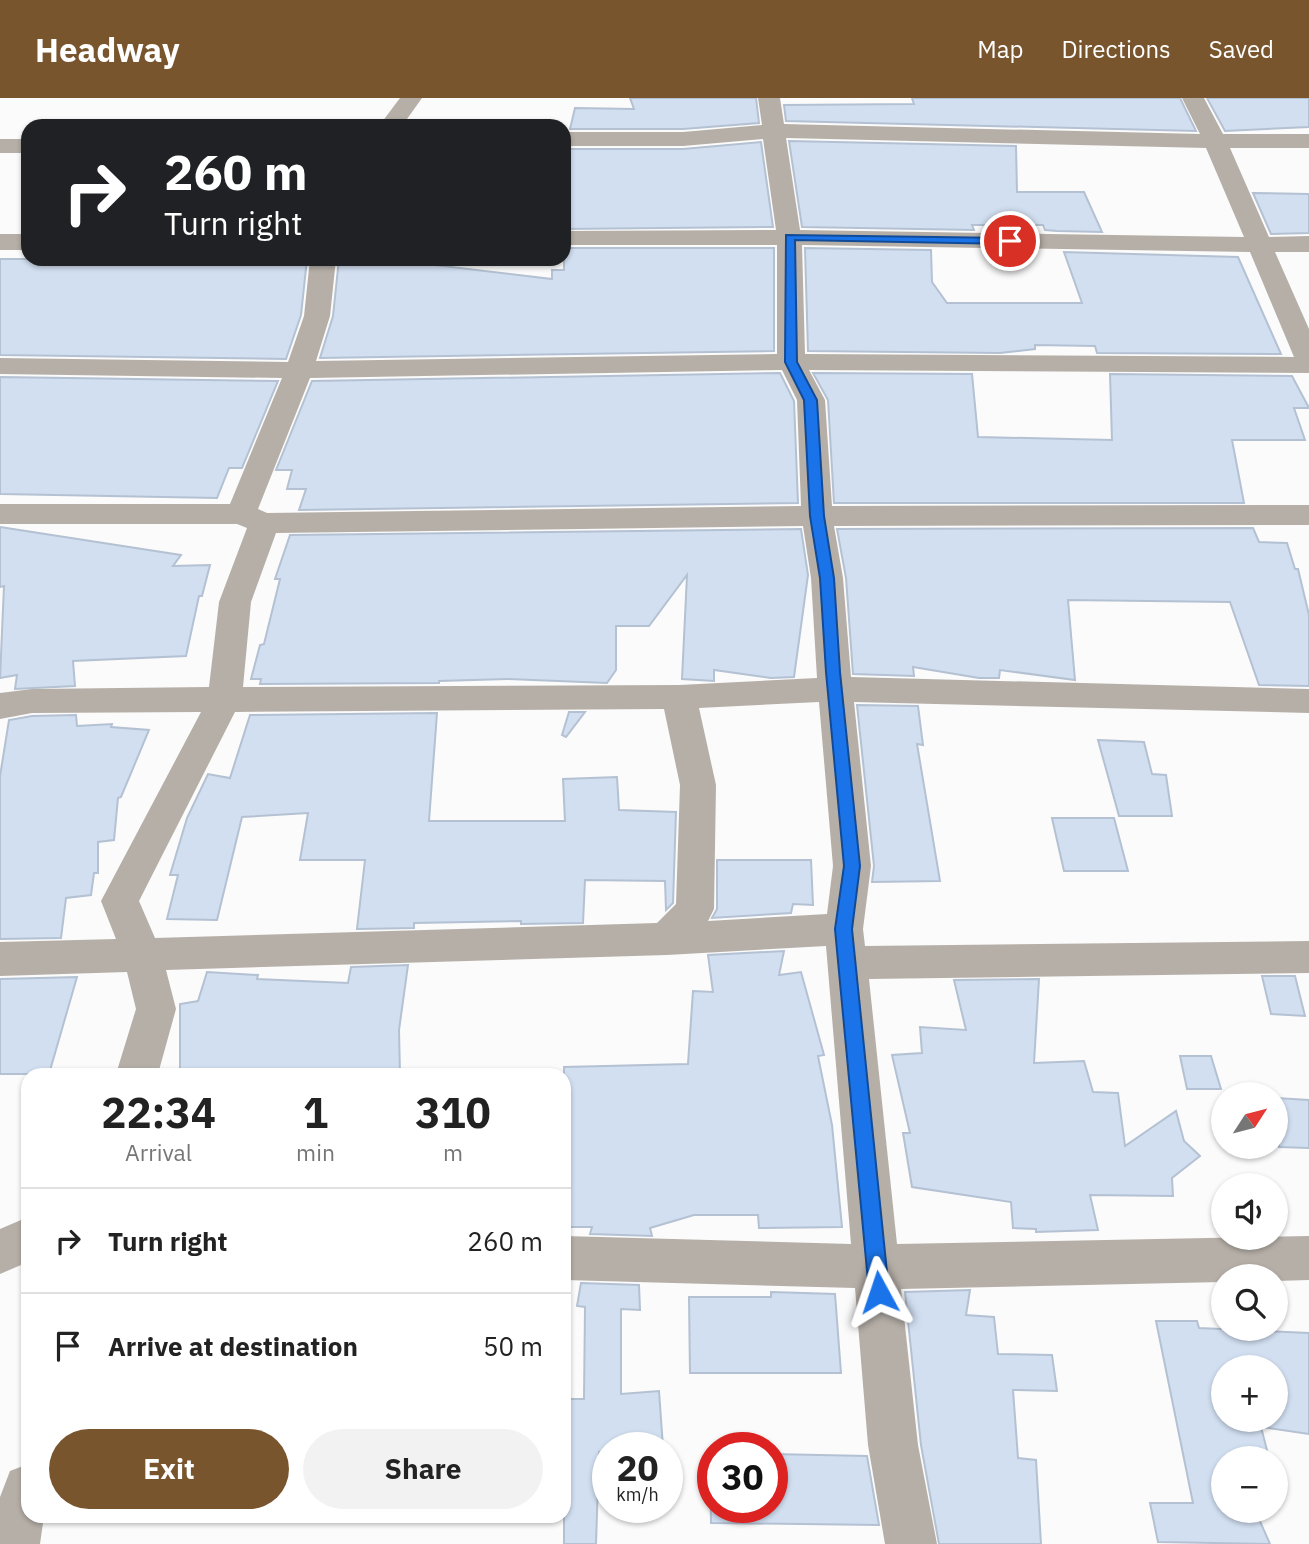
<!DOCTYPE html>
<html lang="en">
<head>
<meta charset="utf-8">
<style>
  :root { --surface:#fff; --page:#f2f2f2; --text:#222; --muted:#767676; --line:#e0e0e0; --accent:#79552e }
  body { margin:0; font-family:"IBM Plex Sans",sans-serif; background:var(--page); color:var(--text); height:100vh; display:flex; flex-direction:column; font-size:26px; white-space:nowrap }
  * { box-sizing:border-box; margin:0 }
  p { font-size:23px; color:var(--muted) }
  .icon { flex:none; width:38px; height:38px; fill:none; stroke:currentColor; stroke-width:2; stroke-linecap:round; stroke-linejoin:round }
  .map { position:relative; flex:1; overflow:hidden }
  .details { position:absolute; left:21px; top:970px; width:550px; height:455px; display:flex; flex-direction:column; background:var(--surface); border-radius:21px; box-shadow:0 2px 5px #0004 }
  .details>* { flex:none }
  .top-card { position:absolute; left:21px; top:21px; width:550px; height:147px; border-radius:21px; box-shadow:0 2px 5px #0004; background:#202124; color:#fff; overflow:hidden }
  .needle { width:46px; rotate:54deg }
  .tools { position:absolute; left:1211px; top:984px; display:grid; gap:14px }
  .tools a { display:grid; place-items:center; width:77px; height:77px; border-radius:50%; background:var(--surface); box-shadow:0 2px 5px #0004; font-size:35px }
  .speed { position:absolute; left:592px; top:1334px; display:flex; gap:14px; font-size:35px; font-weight:700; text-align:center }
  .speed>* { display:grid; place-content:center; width:91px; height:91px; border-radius:50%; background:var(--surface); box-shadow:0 2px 5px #0004; line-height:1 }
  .speed small { font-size:18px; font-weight:400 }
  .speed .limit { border:10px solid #d22; background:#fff; color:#111 }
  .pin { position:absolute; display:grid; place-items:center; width:60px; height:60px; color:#fff; margin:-30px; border:4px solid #fff; border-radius:50%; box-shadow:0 2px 7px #0007 }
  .me { position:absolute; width:77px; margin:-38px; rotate:355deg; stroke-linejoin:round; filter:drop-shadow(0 0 5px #0008) }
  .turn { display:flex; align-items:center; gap:24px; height:147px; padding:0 28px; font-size:32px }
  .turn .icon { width:91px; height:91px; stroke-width:2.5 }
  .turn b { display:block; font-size:49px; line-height:60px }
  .eta { display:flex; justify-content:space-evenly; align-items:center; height:119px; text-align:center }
  .eta b { font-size:42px; font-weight:700; line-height:49px }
  .cta { display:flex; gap:14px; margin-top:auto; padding:14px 28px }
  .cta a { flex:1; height:80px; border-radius:42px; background:var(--accent); color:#fff; font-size:28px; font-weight:700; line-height:80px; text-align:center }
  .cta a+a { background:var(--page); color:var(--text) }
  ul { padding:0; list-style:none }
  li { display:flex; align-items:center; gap:21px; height:105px; padding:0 28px; border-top:2px solid var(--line) }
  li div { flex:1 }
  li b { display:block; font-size:26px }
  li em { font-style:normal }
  header { display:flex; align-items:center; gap:42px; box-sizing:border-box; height:98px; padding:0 35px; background:var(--accent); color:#fff }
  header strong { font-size:33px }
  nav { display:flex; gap:38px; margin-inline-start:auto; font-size:24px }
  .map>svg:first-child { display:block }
  .building { fill:#d1dff1; stroke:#b4c1d2; stroke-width:2; fill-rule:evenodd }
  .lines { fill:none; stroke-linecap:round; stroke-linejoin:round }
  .minor { fill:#b6afa8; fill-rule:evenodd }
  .route { fill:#1a73e8; stroke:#114b97; stroke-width:2 }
</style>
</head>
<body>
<header>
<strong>Headway</strong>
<nav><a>Map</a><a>Directions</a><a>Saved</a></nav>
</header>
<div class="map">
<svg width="1309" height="1446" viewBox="0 0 1309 1446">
  <rect width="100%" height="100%" fill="#fbfbfb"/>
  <g class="building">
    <path d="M630,0H756L759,25L683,31H570L575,10L634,11Z"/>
    <path d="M912,0H1180L1196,33L786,23L784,7L914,6Z"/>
    <path d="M1207,0H1309V29L1225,33Z"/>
    <path d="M789,43L1016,48L1017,94H1084L1102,134L1057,133L1045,132L1043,127H972L974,132L802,129Z"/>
    <path d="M761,44L773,129L564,131V64L566,51H683Z"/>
    <path d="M1253,95L1309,96V135L1271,136Z"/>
    <path d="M564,150H774V253L320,260L333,218L339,161H428L426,166L552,181V172H564Z"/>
    <path d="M805,150L931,152L932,184L947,205H1082L1064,154L1238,159L1281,256L1097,255L1095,248L1035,247V251L1000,255L808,253Z"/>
    <path d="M0,161H307L301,217L286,261L0,257Z"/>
    <path d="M780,275L794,303L798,405L299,412L306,391H287L292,372H276L312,283Z"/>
    <path d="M813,275L972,276L978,339L1112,342L1110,276L1292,278L1309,310H1294L1305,342H1232L1244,405H834L828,302Z"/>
    <path d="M0,279L278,283L242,370H229L217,400L0,396Z"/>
    <path d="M0,429L181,457L173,468L210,467L202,498H199L186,558L73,563L75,588L15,591L17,577L0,580L4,488L0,489Z"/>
    <path d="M1253,430L1259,444L1287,445L1295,471H1298L1309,517V588L1259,587L1230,504L1068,502L1075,582L1000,572L999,580H979L913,569L914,578L853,576L846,480L837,431Z"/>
    <path d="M801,431L808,477L794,579L771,580L714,572V583L682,581L687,477L649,528H616V572L607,585L508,581L439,583V585L260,586L261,581H251L260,547L264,546L280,481H275L290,437Z"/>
    <path d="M857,607L918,608L923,647L917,646L940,783L872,784L874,768Z"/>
    <path d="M569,614H585L566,639L562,637Z"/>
    <path d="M437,615L429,723H565L563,681L617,679L619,712L676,714L673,805L666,812L665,783L585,782L583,825L521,826V823L414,825V830L357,831L365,762H300L308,715L242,719L217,822L167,821L178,777H170L187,720L208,676L230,680L250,617Z"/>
    <path d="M76,617L77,628L112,626L111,629L149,632L121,699L118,700L114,742L98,744V775H94L91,797L66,800L61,840L0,841V678L9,622L32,618Z"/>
    <path d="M1098,642L1144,644L1152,676L1166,677L1172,718H1119Z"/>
    <path d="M1052,720H1114L1128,773H1064Z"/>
    <path d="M717,762H811L813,807L793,806L791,815L712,820L717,811Z"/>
    <path d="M784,853L779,877L801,874L824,957L818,958L832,1027L842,1129L759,1130L758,1117H694L650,1130L652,1138L590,1136L592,1129H564V969L688,966L693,893L713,894L708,857Z"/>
    <path d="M408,867L399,932L400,976H180V906L198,903L207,874L258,877L257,881L348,885L351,869Z"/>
    <path d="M1262,878H1295L1305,918L1271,916Z"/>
    <path d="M77,879L49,976H0V881Z"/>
    <path d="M1039,881L1034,965L1084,963L1093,994L1118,995L1125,1048L1176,1013L1184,1043L1200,1058L1172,1080L1173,1098L1090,1097L1098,1132L1036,1134V1131L1013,1130L1011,1104L912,1089L903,1035H910L892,957L922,955L920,929L966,932L954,882Z"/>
    <path d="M1180,958H1211L1221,991H1187Z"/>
    <path d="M1276,1000L1309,1002V1050L1279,1049L1276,1033Z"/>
    <path d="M581,1185L639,1187L640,1212L621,1211V1296L659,1293L663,1349H607V1353L599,1354L596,1446H564V1301H584L585,1209L577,1208Z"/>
    <path d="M970,1192L966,1217L994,1219L998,1256L1052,1257L1057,1293L1013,1292L1018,1360L1036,1362L1041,1446H939L921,1347L905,1194Z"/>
    <path d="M771,1194L835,1196L841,1275H690L689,1199H771Z"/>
    <path d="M1156,1223H1197L1199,1230L1309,1235V1336L1261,1329L1269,1360H1223V1412H1255L1270,1446L1158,1444L1150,1405H1193ZM1223,1269H1276V1321H1223Z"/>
    <path d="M710,1356L712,1409H772V1356L867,1358L879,1427L711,1425Z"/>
  </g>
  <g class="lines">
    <g class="minor">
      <path d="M400,0H422L402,28H379Z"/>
      <path d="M758,0H780L784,26L1200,36L1182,0H1204L1223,36H1309V50H1230L1269,139L1309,138V154H1275L1309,231V275L809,272L825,302L832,408L1309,407V427L834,428L843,480L851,579L1309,591V615L854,604L871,768L863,831L865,848L1309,843V875L869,881L897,1146L1309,1138V1182L1276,1183V1178H1223V1184L901,1191L918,1347L937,1446H885L868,1347L855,1190L564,1182V1138L851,1146L826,848L667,857L166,872L176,911L158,976H116L136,911L127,874L0,878V844L116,841L101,803L201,614L32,615L0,621V595L32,591L209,589L219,504L247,430L237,426H0V406H230L282,280L0,276V260L288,264L304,218L310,161H336L330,218L316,263L777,256V147H564V133L776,132L763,41L683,48H564V34H683L762,27ZM786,40L1206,50L1244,139L800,132ZM802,147L1250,154L1294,259L805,256ZM782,272L797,302L801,408L267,415L258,411L310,280ZM803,428L811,480L817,580L679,587L243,589L251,504L276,435ZM819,604L833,768L827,816L708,823L714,811L716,687L699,610ZM664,611L680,687L676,806L657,825L155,840L139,803L235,614Z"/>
      <rect x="0" y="41" width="28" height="14"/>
      <rect x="0" y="136" width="28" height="16"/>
      <path d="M28,1119V1164L0,1176V1131Z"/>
      <path d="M28,1366V1418H44L40,1446H0V1399L10,1373Z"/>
    </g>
  </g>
  <path class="route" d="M786,137L1010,140L1015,143L1010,146L795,142L797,264L817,302L824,418L834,480L840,574L860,768L852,831L889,1194L886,1201L879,1204L872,1201L869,1194L835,831L844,768L826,574L820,480L810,418L804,302L785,264Z"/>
</svg>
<div class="tools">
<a><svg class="needle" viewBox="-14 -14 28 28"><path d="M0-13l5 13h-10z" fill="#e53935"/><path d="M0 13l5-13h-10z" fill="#767676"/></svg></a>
<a><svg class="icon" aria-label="sound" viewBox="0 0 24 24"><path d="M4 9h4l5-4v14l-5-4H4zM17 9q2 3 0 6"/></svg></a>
<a><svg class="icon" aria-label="search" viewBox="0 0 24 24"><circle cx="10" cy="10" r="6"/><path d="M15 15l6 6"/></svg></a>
<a>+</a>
<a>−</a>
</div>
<div class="speed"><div>20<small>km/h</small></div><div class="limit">30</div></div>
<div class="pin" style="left:1010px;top:143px;background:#d93025"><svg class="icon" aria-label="arrive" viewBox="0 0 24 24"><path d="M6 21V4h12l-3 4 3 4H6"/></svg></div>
<svg class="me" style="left:879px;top:1194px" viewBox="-20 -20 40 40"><path d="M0-17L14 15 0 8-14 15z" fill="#1a73e8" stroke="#fff" stroke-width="4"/></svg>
<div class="top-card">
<div class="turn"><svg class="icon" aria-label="right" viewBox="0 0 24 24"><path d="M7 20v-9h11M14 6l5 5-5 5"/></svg><div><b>260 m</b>Turn right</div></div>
</div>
<section class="details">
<div class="eta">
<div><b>22:34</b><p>Arrival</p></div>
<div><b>1</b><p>min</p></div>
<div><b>310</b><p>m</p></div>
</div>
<ul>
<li><svg class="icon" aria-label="right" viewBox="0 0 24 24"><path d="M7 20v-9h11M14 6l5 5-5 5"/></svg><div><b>Turn right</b></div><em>260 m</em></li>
<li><svg class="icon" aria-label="arrive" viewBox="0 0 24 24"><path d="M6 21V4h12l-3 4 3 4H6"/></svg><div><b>Arrive at destination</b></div><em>50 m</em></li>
</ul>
<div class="cta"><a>Exit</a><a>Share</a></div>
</section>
</div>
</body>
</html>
